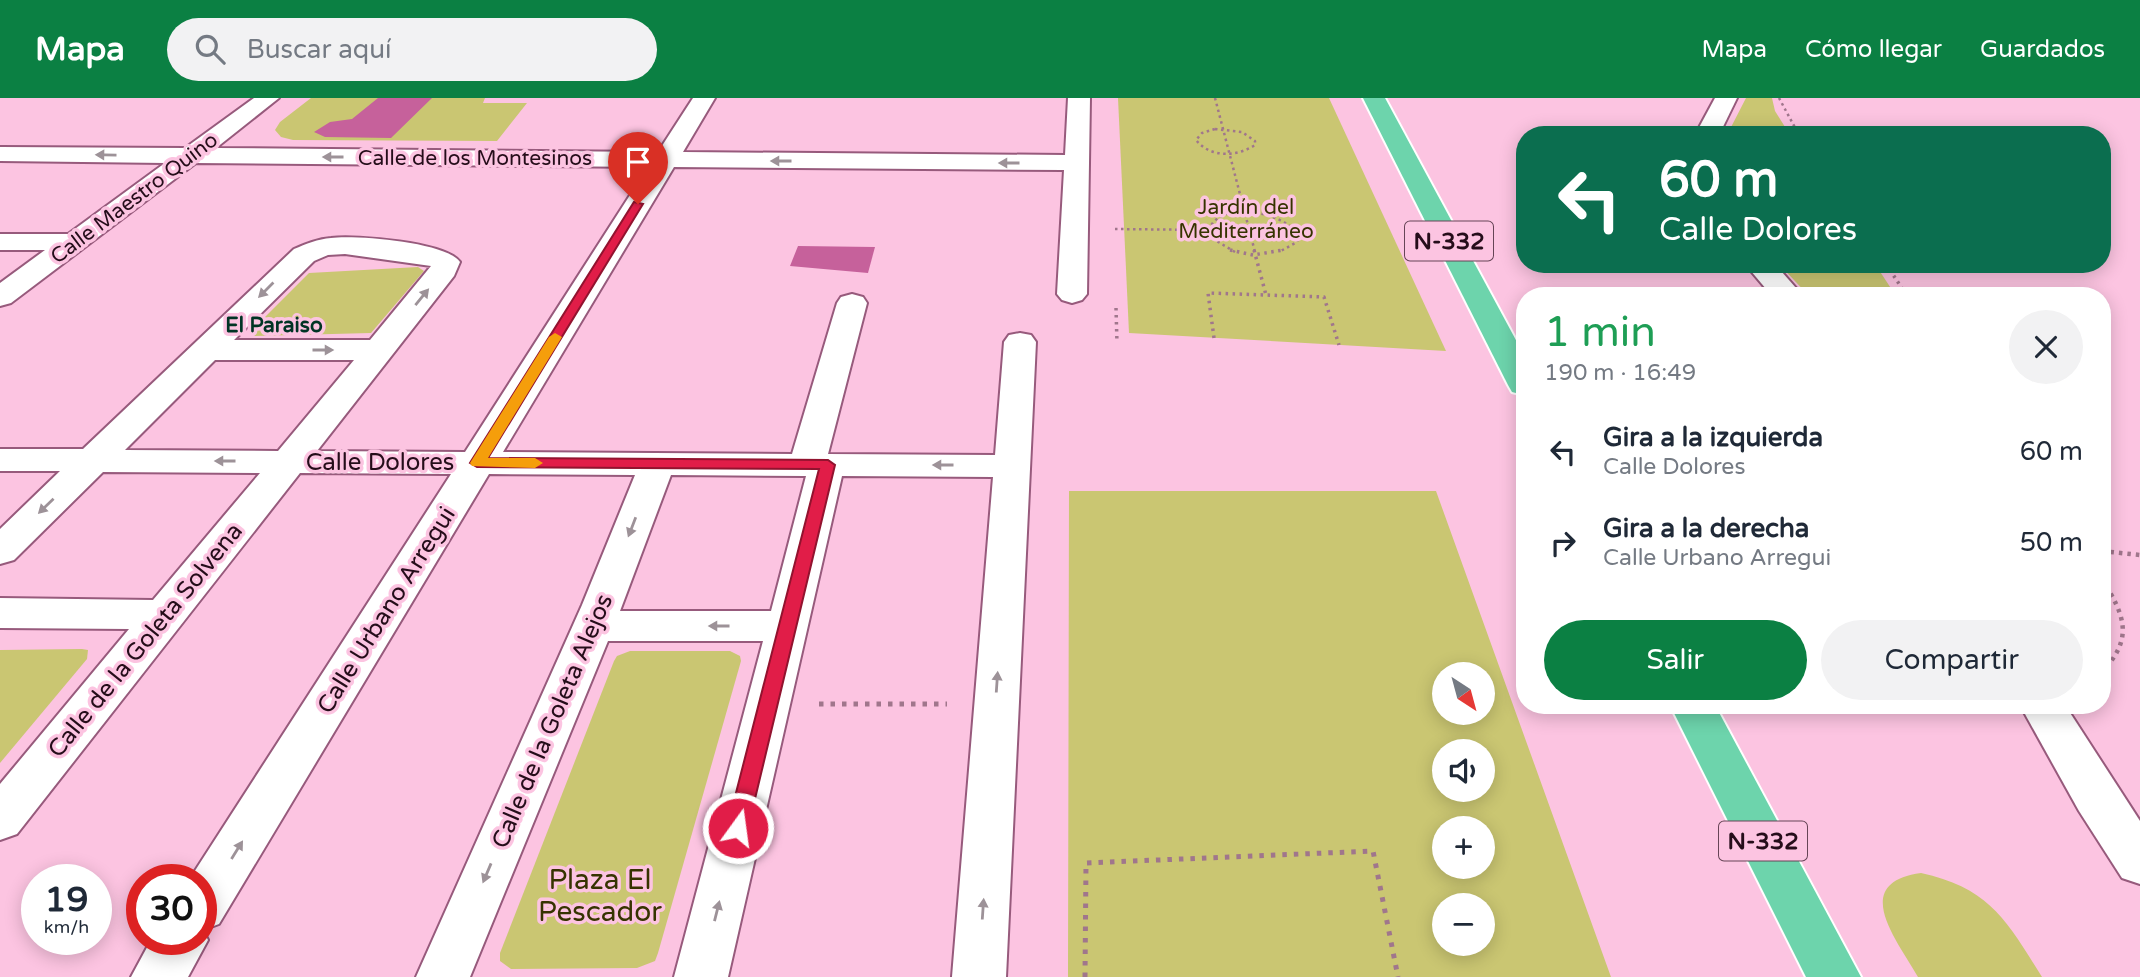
<!DOCTYPE html>
<html lang="es">
<head>
<meta charset="utf-8">
<style>
  :root { --surface:#fff; --page:#f2f2f3; --text:#1f2937; --muted:#747a83; --accent:#0b8043 }
  body { margin:0; font-family:"Varela Round",sans-serif; background:var(--page); color:var(--text); height:100vh; display:flex; flex-direction:column; font-size:26px; white-space:nowrap }
  * { box-sizing:border-box; margin:0 }
  p { font-size:23px; color:var(--muted) }
  .icon { flex:none; width:38px; height:38px; fill:none; stroke:currentColor; stroke-width:2; stroke-linecap:round; stroke-linejoin:round }
  .map { position:relative; flex:1; overflow:hidden }
  .side { position:absolute; left:1516px; top:189px; width:595px; height:427px; display:flex; flex-direction:column; background:var(--surface); border-radius:28px; box-shadow:0 4px 18px #0003 }
  .side>* { flex:none }
  .top-card { position:absolute; left:1516px; top:28px; width:595px; height:147px; border-radius:28px; box-shadow:0 4px 18px #0003; background:#0b6e4f; color:#fff; overflow:hidden }
  .needle { width:46px; rotate:144deg }
  .fabs { position:absolute; left:1432px; top:564px; display:grid; gap:14px }
  .fabs a { display:grid; place-items:center; width:63px; height:63px; border-radius:50%; background:var(--surface); box-shadow:0 4px 18px #0003; font-size:35px }
  .speed { position:absolute; left:21px; top:766px; display:flex; gap:14px; font-size:35px; font-weight:700; text-align:center }
  .speed>* { display:grid; place-content:center; width:91px; height:91px; border-radius:50%; background:var(--surface); box-shadow:0 4px 18px #0003; line-height:1 }
  .speed small { font-size:18px; font-weight:400 }
  .speed .limit { border:10px solid #d22; background:#fff; color:#111 }
  .pin { position:absolute; display:grid; place-items:center; width:60px; height:60px; color:#fff; margin:-72px -30px; border-radius:50% 50% 50% 0; rotate:-45deg; box-shadow:0 0 7px #0007 }
  .pin .icon { rotate:45deg }
  .me { position:absolute; width:77px; margin:-38px; rotate:14deg; stroke-linejoin:round; filter:drop-shadow(0 0 5px #0008) }
  .turn { display:flex; align-items:center; gap:24px; height:147px; padding:0 28px; font-size:32px }
  .turn .icon { width:91px; height:91px; stroke-width:2.5 }
  .turn b { display:block; font-size:49px; line-height:60px }
  .round { display:grid; place-items:center; flex:none; width:74px; height:74px; border-radius:37px; background:var(--page) }
  .head { display:flex; align-items:center; justify-content:space-between; height:119px; padding:0 28px }
  h1 { font-size:42px; font-weight:600; line-height:52px; color:#1e9e55 }
  .action { display:flex; gap:14px; margin-top:auto; padding:14px 28px }
  .action a { flex:1; height:80px; border-radius:42px; background:var(--accent); color:#fff; font-size:28px; font-weight:600; line-height:80px; text-align:center }
  .action a+a { background:var(--page); color:var(--text) }
  ul { padding:0; list-style:none }
  li { display:flex; align-items:center; gap:21px; height:91px; padding:0 28px }
  li div { flex:1 }
  li b { display:block; font-size:26px }
  li em { font-style:normal }
  header { display:flex; align-items:center; gap:42px; box-sizing:border-box; height:98px; padding:0 35px; background:var(--accent); color:#fff }
  header strong { font-size:33px }
  nav { display:flex; gap:38px; margin-inline-start:auto; font-size:24px }
  .search { width:490px; height:63px; background:var(--page); display:flex; align-items:center; gap:18px; box-sizing:border-box; padding:0 24px; border-radius:38px; color:var(--muted); font-size:26px }
  .map>svg:first-child { display:block }
  .green { fill:#cac672; fill-rule:evenodd }
  .water { fill:#c6619b }
  .lines { fill:none; stroke-linecap:round; stroke-linejoin:round }
  .street-casing { stroke:#975a7c; stroke-width:4 }
  .highway-casing { stroke:#fff; stroke-width:4 }
  .path-far3 { stroke:#a0768c; stroke-width:2.5; stroke-dasharray:2.5 3.5; stroke-linecap:butt }
  .path-far2 { stroke:#a0768c; stroke-width:3.5; stroke-dasharray:2.5 4.5; stroke-linecap:butt }
  .path-far1 { stroke:#a0768c; stroke-width:4.5; stroke-dasharray:3.5 5; stroke-linecap:butt }
  .path { stroke:#a0768c; stroke-width:5; stroke-dasharray:4.5 7; stroke-linecap:butt }
  .street { fill:#fff; fill-rule:evenodd }
  .highway { fill:#6dd4ac; fill-rule:evenodd }
  .oneway { fill:#9d9298 }
  .route { fill:#e11d48; stroke:#92132f; stroke-width:2 }
  .slow { fill:#f59e0b }
  .labels { text-anchor:middle; stroke-width:7; stroke-linejoin:round; paint-order:stroke }
  .far-street-label { font-size:21px; fill:#250d1a; stroke:#fcc4e1 }
  .far-park-label { font-size:21px; fill:#363300; stroke:#fcc4e1 }
  .far-neighbourhood-label { font-size:21px; font-weight:bold; fill:#003424; stroke:#fcc4e1 }
  .shield { fill:#fcc4e1; stroke:#664456; stroke-width:2 }
  .shield-label { font-size:23px; font-weight:bold; fill:#250d1a }
  .street-label { font-size:24px; fill:#250d1a; stroke:#fcc4e1 }
  .near-park-label { font-size:28px; fill:#363300; stroke:#fcc4e1 }
</style>
</head>
<body>
<header>
<strong>Mapa</strong>
<div class="search"><svg class="icon" aria-label="search" viewBox="0 0 24 24"><circle cx="10" cy="10" r="6"/><path d="M15 15l6 6"/></svg>Buscar aquí</div>
<nav><a>Mapa</a><a>Cómo llegar</a><a>Guardados</a></nav>
</header>
<div class="map">
<svg width="2140" height="879" viewBox="0 0 2140 879">
  <rect width="100%" height="100%" fill="#fcc4e1"/>
  <g class="green">
    <path d="M311,0H485L483,5H527L497,43L293,42L281,39L275,32L280,24Z"/>
    <path d="M1118,0H1329L1446,253L1129,235Z"/>
    <path d="M1746,0H1772L1775,13L1790,37H1727Z"/>
    <path d="M1779,166H1875L1896,198H1809Z"/>
    <path d="M418,169L424,173L371,235L255,238L249,235L309,175Z"/>
    <path d="M1069,393H1436L1611,879H1068ZM1444,576H1482V614H1444ZM1444,653H1482V691H1444ZM1444,730H1482V768H1444ZM1444,807H1482V845H1444Z"/>
    <path d="M82,551L88,552L87,561L0,665V552Z"/>
    <path d="M630,553H730L740,558L741,563L658,855L655,863L637,870L511,871L500,863V855L614,563L617,558Z"/>
    <path d="M1921,775C1990,790 2007,823 2042,879H1918C1897,842 1849,785 1921,775Z"/>
  </g>
  <g class="water">
    <path d="M378,0H432L391,40L325,39L314,34L330,24L352,21Z"/>
    <path d="M798,148L875,149L868,175L790,168Z"/>
  </g>
  <g class="lines">
    <g class="street-casing">
      <g id="street">
        <path d="M254,0H279L216,50L658,54L693,0H715L683,54L1065,57L1068,0H1090L1087,196L1082,202L1072,205L1062,202L1057,196L1064,72L674,69L503,354L792,356L837,205L841,199L852,196L863,199L867,205L828,356L995,357L1004,244L1009,237L1020,235L1031,237L1036,244L1006,879H952L993,379L842,378L728,879H674L763,543H608L470,879H416L582,507L635,377L489,376L219,826L203,832L208,842L188,879H131L151,842H201V782H189L451,376L300,375L17,736L0,742V686L129,531L0,530V500L153,502L260,375L103,374L14,462L0,466V431L60,373H0V351H83L294,151C306,146 318,141 331,140C356,137 446,144 460,164L454,178L317,353L465,354L648,69L196,65L11,205L0,208V185L45,152H0V136H68L165,65L0,63V49L185,50ZM345,156L431,168L370,242H234L314,163L328,157ZM215,262H354L278,353L125,352ZM671,377L806,378L771,513H620Z"/>
        <path d="M1715,0H1737L1719,37H1695Z"/>
        <path d="M1745,166H1775L1803,198H1772Z"/>
        <path d="M2020,607H2065L2140,723V786L2122,780L2079,713Z"/>
      </g>
    </g>
    <g class="highway-casing">
      <g id="highway">
        <path d="M1363,0H1385L1524,257V297L1512,294L1508,287Z"/>
        <path d="M1670,607H1715L1861,879H1806Z"/>
      </g>
    </g>
    <g class="path-far3">
      <path d="M1215,0L1255,154"/>
      <path d="M1779,0L1799,37"/>
      <path d="M1215,31L1242,34L1255,43V47C1237,59 1210,60 1196,42L1202,35Z"/>
      <path d="M1115,131L1208,132"/>
      <path d="M1235,154L1210,139L1209,132C1219,101 1286,114 1299,138L1297,144L1279,154"/>
    </g>
    <g class="path-far2">
      <path d="M1230,152L1253,157L1283,152"/>
      <path d="M1254,152L1266,197"/>
      <path d="M1886,166L1907,198"/>
      <path d="M1116,210L1117,245"/>
      <path d="M1214,240L1208,195L1324,199L1339,247"/>
    </g>
    <g class="path-far1">
      <path d="M2102,453L2140,457"/>
      <path d="M2102,481C2125,518 2134,540 2102,574"/>
    </g>
    <g class="path">
      <path d="M819,606H947"/>
      <path d="M1085,879L1086,765L1373,753L1398,879"/>
    </g>
    <use href="#street" class="street"/>
    <use href="#highway" class="highway"/>
  </g>
  <defs><path id="oneway-solid" d="M-6-.8H1V-3.2L6.5 0L1 3.2V.8H-6Z" transform="scale(1.75)"/></defs>
  <g class="oneway">
    <use href="#oneway-solid" transform="translate(106 57) rotate(-179)"/>
    <use href="#oneway-solid" transform="translate(333 59) rotate(-180)"/>
    <use href="#oneway-solid" transform="translate(781 63) rotate(-180)"/>
    <use href="#oneway-solid" transform="translate(1009 65) rotate(-180)"/>
    <use href="#oneway-solid" transform="translate(266 192) rotate(135)"/>
    <use href="#oneway-solid" transform="translate(422 199) rotate(-51)"/>
    <use href="#oneway-solid" transform="translate(323 252)"/>
    <use href="#oneway-solid" transform="translate(225 363) rotate(-180)"/>
    <use href="#oneway-solid" transform="translate(943 367) rotate(-180)"/>
    <use href="#oneway-solid" transform="translate(46 408) rotate(136)"/>
    <use href="#oneway-solid" transform="translate(632 429) rotate(111)"/>
    <use href="#oneway-solid" transform="translate(719 528) rotate(180)"/>
    <use href="#oneway-solid" transform="translate(997 584) rotate(-86)"/>
    <use href="#oneway-solid" transform="translate(237 752) rotate(-58)"/>
    <use href="#oneway-solid" transform="translate(487 775) rotate(113)"/>
    <use href="#oneway-solid" transform="translate(983 811) rotate(-86)"/>
    <use href="#oneway-solid" transform="translate(717 813) rotate(-76)"/>
  </g>
  <path class="route" d="M634,104L643,106L488,360L828,362L835,367L748,730L745,736L738,738L730,736L727,730L819,371L477,369L470,365Z"/>
  <path class="slow" d="M555,235L562,239L488,360H535L543,365L535,370L472,368L470,365L549,239Z"/>
  <g class="labels">
    <g class="far-street-label">
      <text x="475" y="67">Calle de los Montesinos</text>
      <text transform="translate(134 100) rotate(-37)" y="7">Calle Maestro Quino</text>
    </g>
    <g class="far-park-label">
      <text x="1246" y="116">Jardín del<tspan x="1246" dy="24">Mediterráneo</tspan></text>
    </g>
    <g class="far-neighbourhood-label">
      <text x="274" y="234">El Paraiso</text>
    </g>
    <g class="shield">
      <rect x="1405" y="123.5" width="88" height="39" rx="5"/>
      <rect x="1719" y="723.5" width="88" height="39" rx="5"/>
    </g>
    <g class="shield-label">
      <text x="1449" y="151">N-332</text>
      <text x="1763" y="751">N-332</text>
    </g>
    <g class="street-label">
      <text x="380" y="372">Calle Dolores</text>
      <text transform="translate(386 512) rotate(-58)" y="8">Calle Urbano Arregui</text>
      <text transform="translate(145 542) rotate(-51)" y="8">Calle de la Goleta Solvena</text>
      <text transform="translate(552 623) rotate(-67)" y="8">Calle de la Goleta Alejos</text>
    </g>
    <g class="near-park-label">
      <text x="600" y="791">Plaza El<tspan x="600" dy="32">Pescador</tspan></text>
    </g>
  </g>
</svg>
<div class="fabs">
<a><svg class="needle" viewBox="-14 -14 28 28"><path d="M0-13l5 13h-10z" fill="#e53935"/><path d="M0 13l5-13h-10z" fill="#747a83"/></svg></a>
<a><svg class="icon" aria-label="sound" viewBox="0 0 24 24"><path d="M4 9h4l5-4v14l-5-4H4zM17 9q2 3 0 6"/></svg></a>
<a>+</a>
<a>−</a>
</div>
<div class="speed"><div>19<small>km/h</small></div><div class="limit">30</div></div>
<div class="pin" style="left:638px;top:106px;background:#d93025"><svg class="icon" aria-label="arrive" viewBox="0 0 24 24"><path d="M6 21V4h12l-3 4 3 4H6"/></svg></div>
<svg class="me" style="left:738px;top:730px" viewBox="-20 -20 40 40"><circle r="17" fill="#e11d48" stroke="#fff" stroke-width="3"/><path d="M0-11L8 9 0 5-8 9z" fill="#fff"/></svg>
<div class="top-card">
<div class="turn"><svg class="icon" aria-label="left" viewBox="0 0 24 24"><path d="M17 20v-9H6M10 6l-5 5 5 5"/></svg><div><b>60 m</b>Calle Dolores</div></div>
</div>
<section class="side">
<div class="head"><div><h1>1 min</h1><p>190 m · 16:49</p></div><a class="round"><svg class="icon" aria-label="close" viewBox="0 0 24 24"><path d="M6 6l12 12M18 6L6 18"/></svg></a></div>
<ul>
<li><svg class="icon" aria-label="left" viewBox="0 0 24 24"><path d="M17 20v-9H6M10 6l-5 5 5 5"/></svg><div><b>Gira a la izquierda</b><p>Calle Dolores</p></div><em>60 m</em></li>
<li><svg class="icon" aria-label="right" viewBox="0 0 24 24"><path d="M7 20v-9h11M14 6l5 5-5 5"/></svg><div><b>Gira a la derecha</b><p>Calle Urbano Arregui</p></div><em>50 m</em></li>
</ul>
<div class="action"><a>Salir</a><a>Compartir</a></div>
</section>
</div>
</body>
</html>
